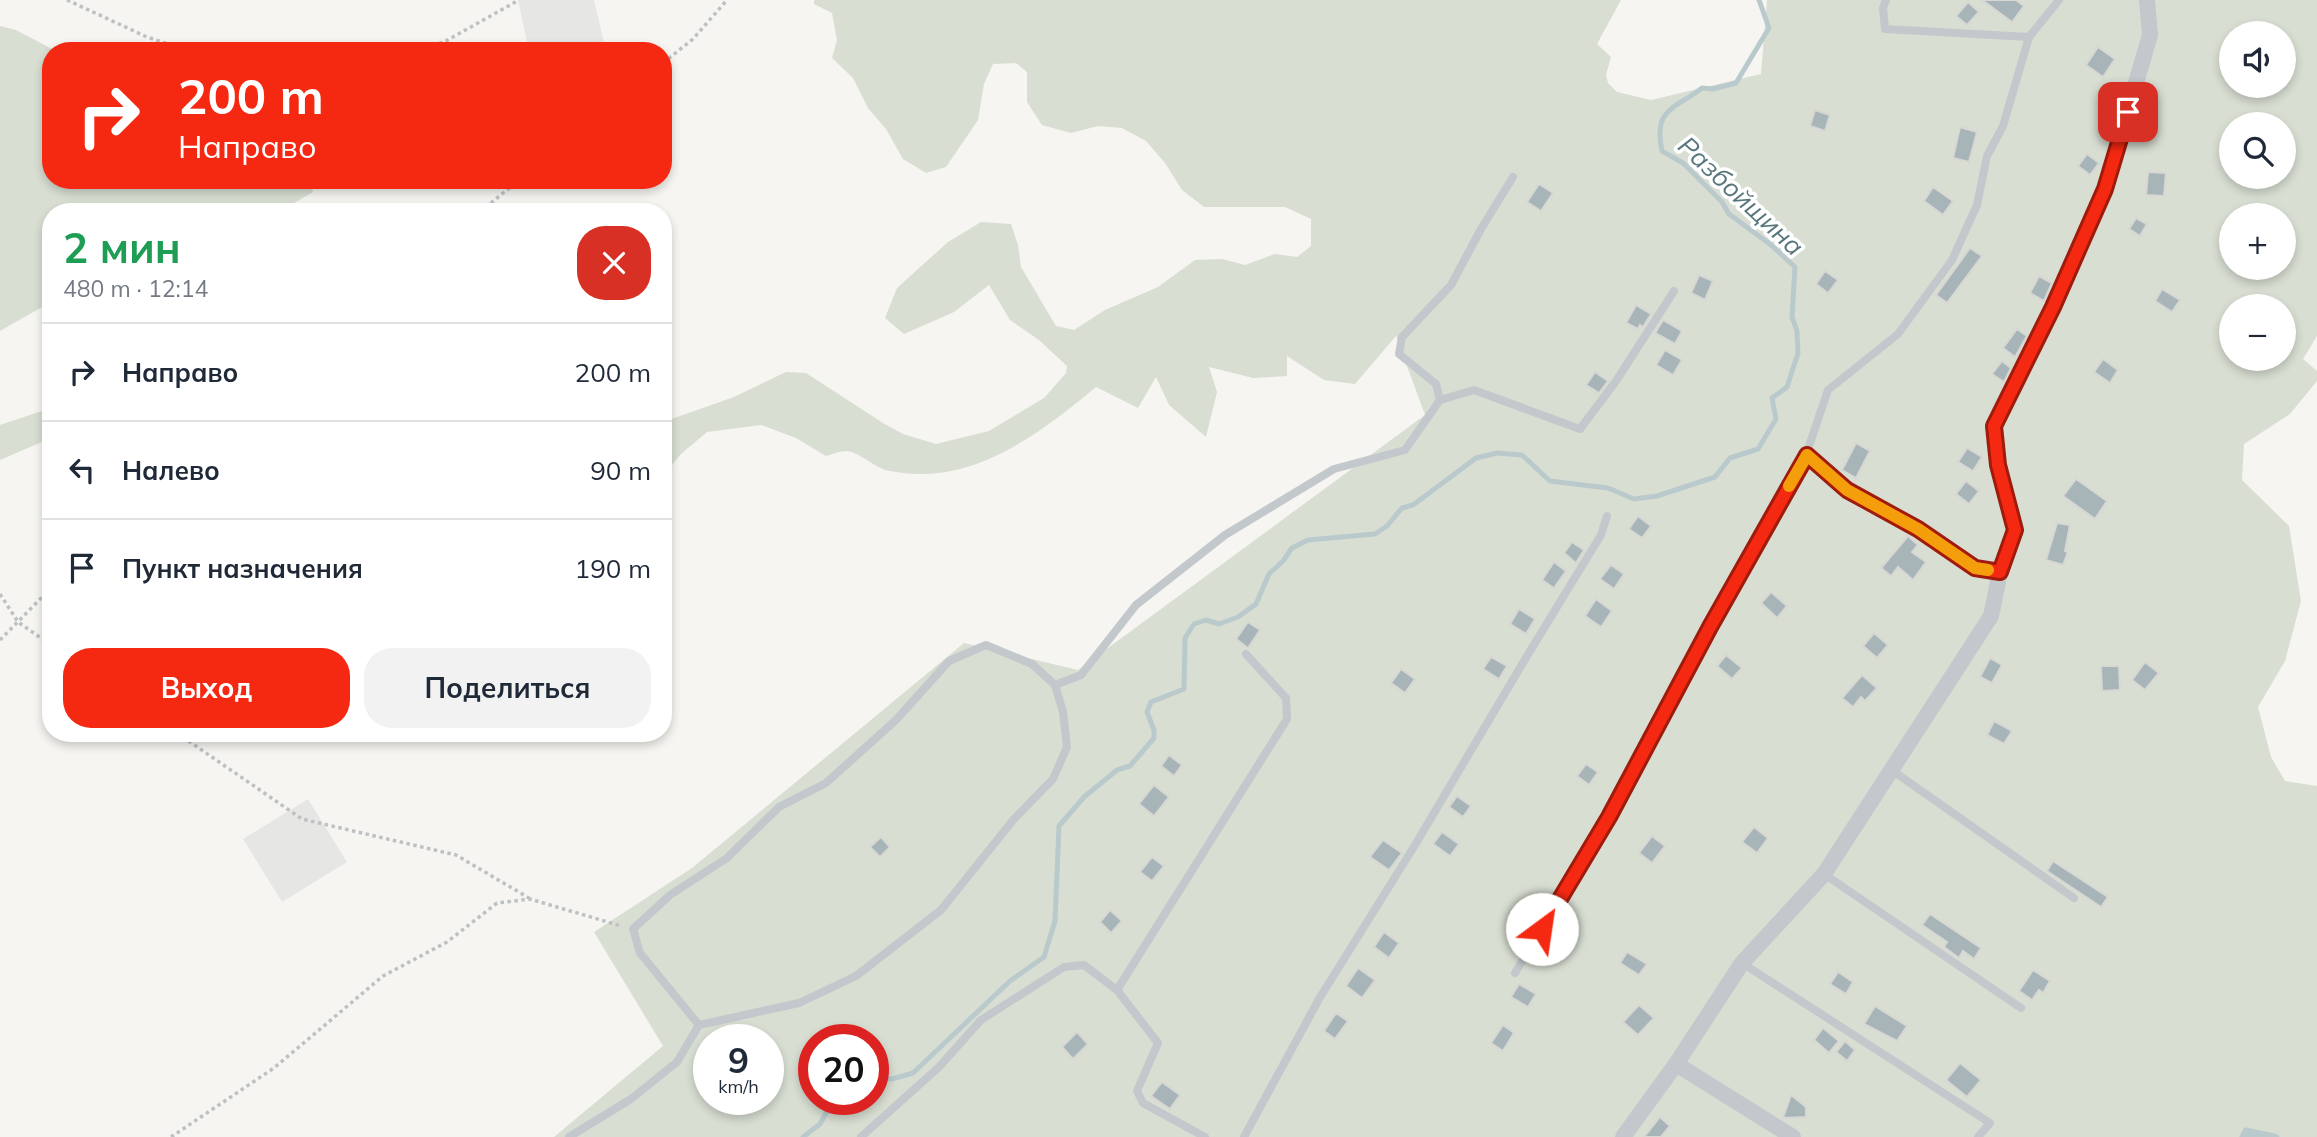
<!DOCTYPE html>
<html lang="ru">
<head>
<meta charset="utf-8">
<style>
  :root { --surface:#fff; --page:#f2f2f3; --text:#1f2937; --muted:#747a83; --line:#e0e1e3; --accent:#f52912 }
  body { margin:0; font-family:Mulish,sans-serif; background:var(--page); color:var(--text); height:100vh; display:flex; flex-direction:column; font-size:26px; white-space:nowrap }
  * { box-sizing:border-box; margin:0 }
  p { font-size:23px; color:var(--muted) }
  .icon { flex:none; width:38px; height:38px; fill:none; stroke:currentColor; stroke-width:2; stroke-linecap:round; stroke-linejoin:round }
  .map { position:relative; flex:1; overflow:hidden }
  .details { position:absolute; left:42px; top:203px; width:630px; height:539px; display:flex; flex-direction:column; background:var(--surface); border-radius:28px; box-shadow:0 4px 10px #0003 }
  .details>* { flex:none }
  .hud { position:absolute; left:42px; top:42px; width:630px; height:147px; border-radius:28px; box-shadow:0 4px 10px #0003; background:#f52912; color:#fff; overflow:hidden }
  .tools { position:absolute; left:2219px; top:21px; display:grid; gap:14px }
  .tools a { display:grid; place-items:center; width:77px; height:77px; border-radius:50%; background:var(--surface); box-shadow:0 4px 10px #0003; font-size:35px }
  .speed { position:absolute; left:693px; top:1024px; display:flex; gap:14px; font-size:35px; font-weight:700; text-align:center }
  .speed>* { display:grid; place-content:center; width:91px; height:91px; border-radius:50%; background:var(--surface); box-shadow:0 4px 10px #0003; line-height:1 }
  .speed small { font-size:18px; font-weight:400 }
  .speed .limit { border:10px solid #d22; background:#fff; color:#111 }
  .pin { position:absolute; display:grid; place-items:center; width:60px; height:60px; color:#fff; margin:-30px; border-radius:14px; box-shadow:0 4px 10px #0006 }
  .me { position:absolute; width:77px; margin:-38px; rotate:31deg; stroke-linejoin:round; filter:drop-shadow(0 0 5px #0008) }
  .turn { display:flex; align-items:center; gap:24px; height:147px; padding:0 21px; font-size:32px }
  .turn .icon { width:91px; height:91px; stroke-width:2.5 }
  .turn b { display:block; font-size:49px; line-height:60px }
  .round { display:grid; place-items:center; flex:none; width:74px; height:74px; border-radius:28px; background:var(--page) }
  .head { display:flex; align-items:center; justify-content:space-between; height:119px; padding:0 21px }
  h1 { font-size:42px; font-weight:700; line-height:52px; color:#1e9e55 }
  .button { display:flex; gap:14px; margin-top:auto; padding:14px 21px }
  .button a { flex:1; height:80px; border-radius:28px; background:var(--accent); color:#fff; font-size:28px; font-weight:700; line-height:80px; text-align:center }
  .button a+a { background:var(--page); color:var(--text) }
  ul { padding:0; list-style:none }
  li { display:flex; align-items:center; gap:21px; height:98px; padding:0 21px; border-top:2px solid var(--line) }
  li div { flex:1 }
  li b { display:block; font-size:26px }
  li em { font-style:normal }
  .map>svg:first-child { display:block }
  .built { fill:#e6e7e5 }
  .green { fill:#d8ded2; fill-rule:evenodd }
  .water { fill:#bacacc }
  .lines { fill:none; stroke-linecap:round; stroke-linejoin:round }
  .stream { stroke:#bacacc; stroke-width:5 }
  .building { fill:#a8b5b8; stroke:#d7d7d4; stroke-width:2 }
  .path { stroke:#bec1c3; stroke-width:3.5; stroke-dasharray:3.5 3.5; stroke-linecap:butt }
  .lane { stroke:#c2c8cb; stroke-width:8 }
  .street { stroke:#c2c8cb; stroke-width:16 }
  .route-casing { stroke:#9f1b0c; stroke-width:18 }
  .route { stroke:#f52912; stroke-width:12 }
  .slow { stroke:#f59e0b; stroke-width:12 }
  .labels { text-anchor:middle; stroke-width:7; stroke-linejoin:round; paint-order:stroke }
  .water-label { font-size:26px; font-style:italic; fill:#58777c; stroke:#fff }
</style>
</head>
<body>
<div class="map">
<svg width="2317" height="1137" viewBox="0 0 2317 1137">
  <rect width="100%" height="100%" fill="#f6f5f1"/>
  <g class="built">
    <path d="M518,0H594L604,43L570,51H529Z"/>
    <path d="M308,799L347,862L282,902L243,839Z"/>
  </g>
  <g class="green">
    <path d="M814,0H1621L1597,44L1611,57L1606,75L1608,83L1617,92L1651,100L1761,74L1767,0H2317V336L2303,359L2317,371V381L2290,414L2244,444L2242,480L2289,526L2301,601L2285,661L2258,707L2271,757L2285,781L2317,786V1137H2280L2244,1127L2239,1137H554L663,1046L594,932L692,868L964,643L1078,670L1425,415L1396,336L1355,384L1324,380L1287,356V376L1253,378L1209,367L1217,392L1206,437L1169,405L1156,377L1138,408L1096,387C1038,435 971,487 890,471C875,469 862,453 847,451C841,451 832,454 826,456L796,438L761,425L707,432L681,454L663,476V422L734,397L786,372L806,373L883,423L903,434L936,444L989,431L1044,398L1066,373L1067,366L1039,340L1010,320L989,285L954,312L904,334L885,318L897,288L948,242L981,222L1011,224L1018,245L1021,267L1056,326L1074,330L1105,310L1158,287L1195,260L1222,259L1245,265L1275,254L1297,257L1311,246V219L1285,207H1204L1182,190L1165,163L1146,141L1122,128L1098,126L1071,133L1042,125L1027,102V72L1016,63L993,64L984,84L978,120L946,167L926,173L903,159L886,129L868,108L853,78L832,58L837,40L832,13L814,4ZM2231,33H2284V86H2231ZM2231,124H2284V177H2231ZM2231,215H2284V268H2231ZM2231,306H2284V359H2231ZM709,1040H768V1099H709ZM814,1040H873V1099H814Z"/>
    <path d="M0,26L16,30L56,51H51V180H309L313,192L287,207L268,212H51V302L0,331Z"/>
    <path d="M51,408V438L0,460V425Z"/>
  </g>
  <path class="water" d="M2244,1127L2277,1134L2280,1137H2239Z"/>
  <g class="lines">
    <g class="stream">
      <path d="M873,1078L892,1079L913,1073L1010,981L1044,957L1055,921L1059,826L1084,797L1117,770L1130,766L1154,738V730L1147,712L1151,702L1184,689L1185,638L1194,624L1206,620L1219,624L1238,617L1256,604L1269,574L1283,561L1292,548L1308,540L1375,534L1387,526L1402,508L1413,505L1476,458L1497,453L1522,455L1550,481L1608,488L1634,499L1657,496L1715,477L1730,458L1758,449L1776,419L1772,398L1787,387L1798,353L1797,331L1792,317L1795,267L1771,245L1729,214L1722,202L1683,163L1662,151C1653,108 1674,110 1702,88L1713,89L1736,83L1769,28L1759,0"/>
      <path d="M803,1137L820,1124L834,1099"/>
    </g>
  </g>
  <g class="building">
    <path d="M1982,0H2016L2024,6L2012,22Z"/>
    <path d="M1968,2L1979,12L1967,25L1956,16Z"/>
    <path d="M2098,47L2115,59L2103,77L2086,65Z"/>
    <path d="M1815,110L1830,115L1825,131L1810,126Z"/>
    <path d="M1960,127L1977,132L1969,162L1953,158Z"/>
    <path d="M2087,154L2099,163L2090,175L2078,166Z"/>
    <path d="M2148,172L2166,173L2164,196L2146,195Z"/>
    <path d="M1539,184L1553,193L1541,211L1527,202Z"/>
    <path d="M1933,187L1953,201L1943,215L1924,201Z"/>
    <path d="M2136,218L2147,224L2140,236L2129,229Z"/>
    <path d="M1970,248L1982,256L1947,303L1936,295Z"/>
    <path d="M1825,271L1838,280L1828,293L1816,284Z"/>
    <path d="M1699,275L1713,281L1705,300L1691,293Z"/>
    <path d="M2039,276L2052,283L2044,301L2030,293Z"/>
    <path d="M2162,289L2180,300L2172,312L2155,301Z"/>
    <path d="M1636,305L1651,314L1643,327L1640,325L1638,329L1626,323Z"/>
    <path d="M1663,320L1682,331L1675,344L1655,333Z"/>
    <path d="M2017,329L2027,336L2015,357L2003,348Z"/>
    <path d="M1665,350L1682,360L1673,375L1656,365Z"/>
    <path d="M2103,359L2118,370L2110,383L2094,372Z"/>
    <path d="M2002,361L2011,368L2004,382L1992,374Z"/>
    <path d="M1595,372L1608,381L1599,393L1586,385Z"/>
    <path d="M1856,443L1870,451L1856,478L1842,470Z"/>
    <path d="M1967,448L1982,457L1973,471L1958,462Z"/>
    <path d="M2076,479L2107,501L2095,519L2063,496Z"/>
    <path d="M1966,481L1979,491L1969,504L1956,494Z"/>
    <path d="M1638,516L1651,526L1642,538L1629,529Z"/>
    <path d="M2057,523L2070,525L2065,551L2068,552L2063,565L2046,560Z"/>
    <path d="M1908,536L1918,545L1912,552L1926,562L1913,580L1898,567L1891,576L1881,568Z"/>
    <path d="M1572,542L1584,550L1576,563L1564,553Z"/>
    <path d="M1554,562L1566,571L1554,588L1542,580Z"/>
    <path d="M1611,565L1624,574L1614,589L1600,579Z"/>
    <path d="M1771,592L1787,606L1777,618L1761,603Z"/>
    <path d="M1596,599L1612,611L1601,627L1585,616Z"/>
    <path d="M1519,609L1535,619L1526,634L1510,624Z"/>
    <path d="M1248,622L1260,630L1248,648L1236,639Z"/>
    <path d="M1874,633L1888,645L1877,658L1863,646Z"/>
    <path d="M1726,655L1742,668L1732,679L1717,666Z"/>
    <path d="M1491,657L1507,666L1499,679L1483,669Z"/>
    <path d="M1990,658L2002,665L1992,683L1980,677Z"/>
    <path d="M2145,662L2159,673L2145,690L2132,680Z"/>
    <path d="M2101,666H2119L2120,690L2102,691Z"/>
    <path d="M1401,669L1415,679L1405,693L1391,683Z"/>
    <path d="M1862,675L1877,688L1865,701L1861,697L1853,707L1842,698Z"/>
    <path d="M1994,721L2012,731L2004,744L1987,735Z"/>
    <path d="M1169,755L1182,765L1174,776L1161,766Z"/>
    <path d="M1586,764L1598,772L1589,785L1577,776Z"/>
    <path d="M1154,785L1169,797L1154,816L1139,804Z"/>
    <path d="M1457,796L1471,806L1463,817L1449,807Z"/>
    <path d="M1754,827L1768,838L1757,853L1742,842Z"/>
    <path d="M1442,832L1459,844L1450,856L1433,844Z"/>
    <path d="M1652,836L1665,846L1652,863L1639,853Z"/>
    <path d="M881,837L890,847L880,857L870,847Z"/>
    <path d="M1383,840L1402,853L1389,870L1370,857Z"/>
    <path d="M1152,857L1164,866L1152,881L1140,872Z"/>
    <path d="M2053,861L2108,897L2101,907L2047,871Z"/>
    <path d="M1110,910L1122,921L1111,933L1100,922Z"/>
    <path d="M1930,914L1981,948L1974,959L1963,951L1959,958L1944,947L1947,942L1922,925Z"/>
    <path d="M1384,932L1399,943L1389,958L1374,947Z"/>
    <path d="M1627,952L1647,964L1639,975L1620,963Z"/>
    <path d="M1358,968L1375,980L1362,998L1346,986Z"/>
    <path d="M2033,970L2050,981L2043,993L2039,990L2032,1000L2019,991Z"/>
    <path d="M1838,972L1853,982L1846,994L1830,984Z"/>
    <path d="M1519,984L1536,994L1528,1007L1511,997Z"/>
    <path d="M1639,1005L1654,1018L1638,1035L1623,1022Z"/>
    <path d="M1875,1006L1907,1026L1897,1041L1864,1024Z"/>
    <path d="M1336,1013L1348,1021L1335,1039L1324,1031Z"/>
    <path d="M1503,1025L1514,1033L1503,1051L1491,1043Z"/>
    <path d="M1823,1028L1839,1041L1829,1053L1814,1040Z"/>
    <path d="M1077,1032L1088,1044L1073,1059L1062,1047Z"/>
    <path d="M1845,1041L1855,1050L1847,1061L1836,1052Z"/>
    <path d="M1960,1063L1981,1080L1967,1097L1946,1080Z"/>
    <path d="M1162,1082L1180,1095L1170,1109L1151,1096Z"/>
    <path d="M1791,1095L1806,1107V1117L1783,1118Z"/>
    <path d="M1660,1117L1670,1126L1661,1137H1644Z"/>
  </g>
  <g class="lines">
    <g class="path">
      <path d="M67,0L147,37L190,51"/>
      <path d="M412,51L444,42L519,0"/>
      <path d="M663,63L693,39L727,0"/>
      <path d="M480,212L519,180"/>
      <path d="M0,594L18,622L51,645"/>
      <path d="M0,640L51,588"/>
      <path d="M177,733L302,819L456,855L529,898"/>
      <path d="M171,1137L274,1068L383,976L447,942L497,903L530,899L621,926"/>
    </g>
    <g class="lane">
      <path d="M1886,0L1883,8L1885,29L2029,37"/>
      <path d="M1440,400L1436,384L1399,354L1402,337L1451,285L1481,229L1513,177"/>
      <path d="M2000,572L1975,568L1918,529L1847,490L1806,455L1828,390L1898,334L1952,260L1977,205L1987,156L2003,126L2029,37L2059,0"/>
      <path d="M986,645L1032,664L1055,685L1063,712L1067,747L1053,779L1014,819L941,910L856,976L799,1003L699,1025L640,953L633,929L670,895L727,858L779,807L826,783L896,720L949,661Z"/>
      <path d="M1055,685L1081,675L1136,605L1225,535L1334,469L1405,450L1440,400L1474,390L1580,429L1616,381L1674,291"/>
      <path d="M1893,771L2074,898"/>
      <path d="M1824,874L2021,1008"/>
      <path d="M1742,963L1990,1123L1978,1137"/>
      <path d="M1515,973L1609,817L1661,716L1806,455"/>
      <path d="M1117,990L1287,719L1286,698L1246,654"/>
      <path d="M569,1137L631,1099L677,1062L699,1025"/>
      <path d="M861,1137L939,1067L981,1020L1064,967L1084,965L1117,990L1158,1043L1137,1091L1143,1103L1205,1137"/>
      <path d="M1244,1137L1319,999L1415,845L1524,661L1601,535L1607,516"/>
    </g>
    <g class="street">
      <path d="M1623,1137L1676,1064"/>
      <path d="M1793,1137L1676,1064L1742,963L1824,874L1991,616L2000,572L2015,530L1998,465L1994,426L2053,307L2105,189L2150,35L2147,0"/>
    </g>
  </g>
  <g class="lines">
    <g class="route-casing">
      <path id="route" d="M1542,929L1609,817L1710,627L1807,455L1847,490L1918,529L1975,568L2000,572L2015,530L1998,465L1994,426L2053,307L2105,189L2128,112"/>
    </g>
    <use href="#route" class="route"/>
    <path class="slow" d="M1789,486L1807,455L1847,490L1918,529L1975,568L1988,570"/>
  </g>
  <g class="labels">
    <g class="water-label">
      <text transform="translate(1741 196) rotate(43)" y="9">Разбойщина</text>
    </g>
  </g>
</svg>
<div class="tools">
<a><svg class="icon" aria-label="sound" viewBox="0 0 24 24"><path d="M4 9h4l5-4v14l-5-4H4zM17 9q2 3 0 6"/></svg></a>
<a><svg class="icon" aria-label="search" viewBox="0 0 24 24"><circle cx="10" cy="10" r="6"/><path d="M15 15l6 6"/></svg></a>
<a>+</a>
<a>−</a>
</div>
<div class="speed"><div>9<small>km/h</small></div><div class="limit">20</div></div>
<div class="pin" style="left:2128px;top:112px;background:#d93025"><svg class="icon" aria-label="arrive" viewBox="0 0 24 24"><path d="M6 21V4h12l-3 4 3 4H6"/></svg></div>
<svg class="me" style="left:1542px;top:929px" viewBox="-20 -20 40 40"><circle r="19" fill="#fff"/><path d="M0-13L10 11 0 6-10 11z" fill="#f52912"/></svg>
<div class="hud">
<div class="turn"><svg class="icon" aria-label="right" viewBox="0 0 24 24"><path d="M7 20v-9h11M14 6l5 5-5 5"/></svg><div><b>200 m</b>Направо</div></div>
</div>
<section class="details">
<div class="head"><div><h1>2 мин</h1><p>480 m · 12:14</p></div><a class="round" style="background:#d93025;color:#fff"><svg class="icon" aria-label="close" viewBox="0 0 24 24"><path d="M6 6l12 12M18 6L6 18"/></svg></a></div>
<ul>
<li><svg class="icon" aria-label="right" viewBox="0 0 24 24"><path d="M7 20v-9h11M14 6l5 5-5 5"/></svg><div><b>Направо</b></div><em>200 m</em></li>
<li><svg class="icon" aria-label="left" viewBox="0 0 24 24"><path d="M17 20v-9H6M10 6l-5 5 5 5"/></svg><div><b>Налево</b></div><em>90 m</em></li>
<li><svg class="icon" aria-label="arrive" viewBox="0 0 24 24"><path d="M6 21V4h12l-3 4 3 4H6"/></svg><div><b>Пункт назначения</b></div><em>190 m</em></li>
</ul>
<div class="button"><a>Выход</a><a>Поделиться</a></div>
</section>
</div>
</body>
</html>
